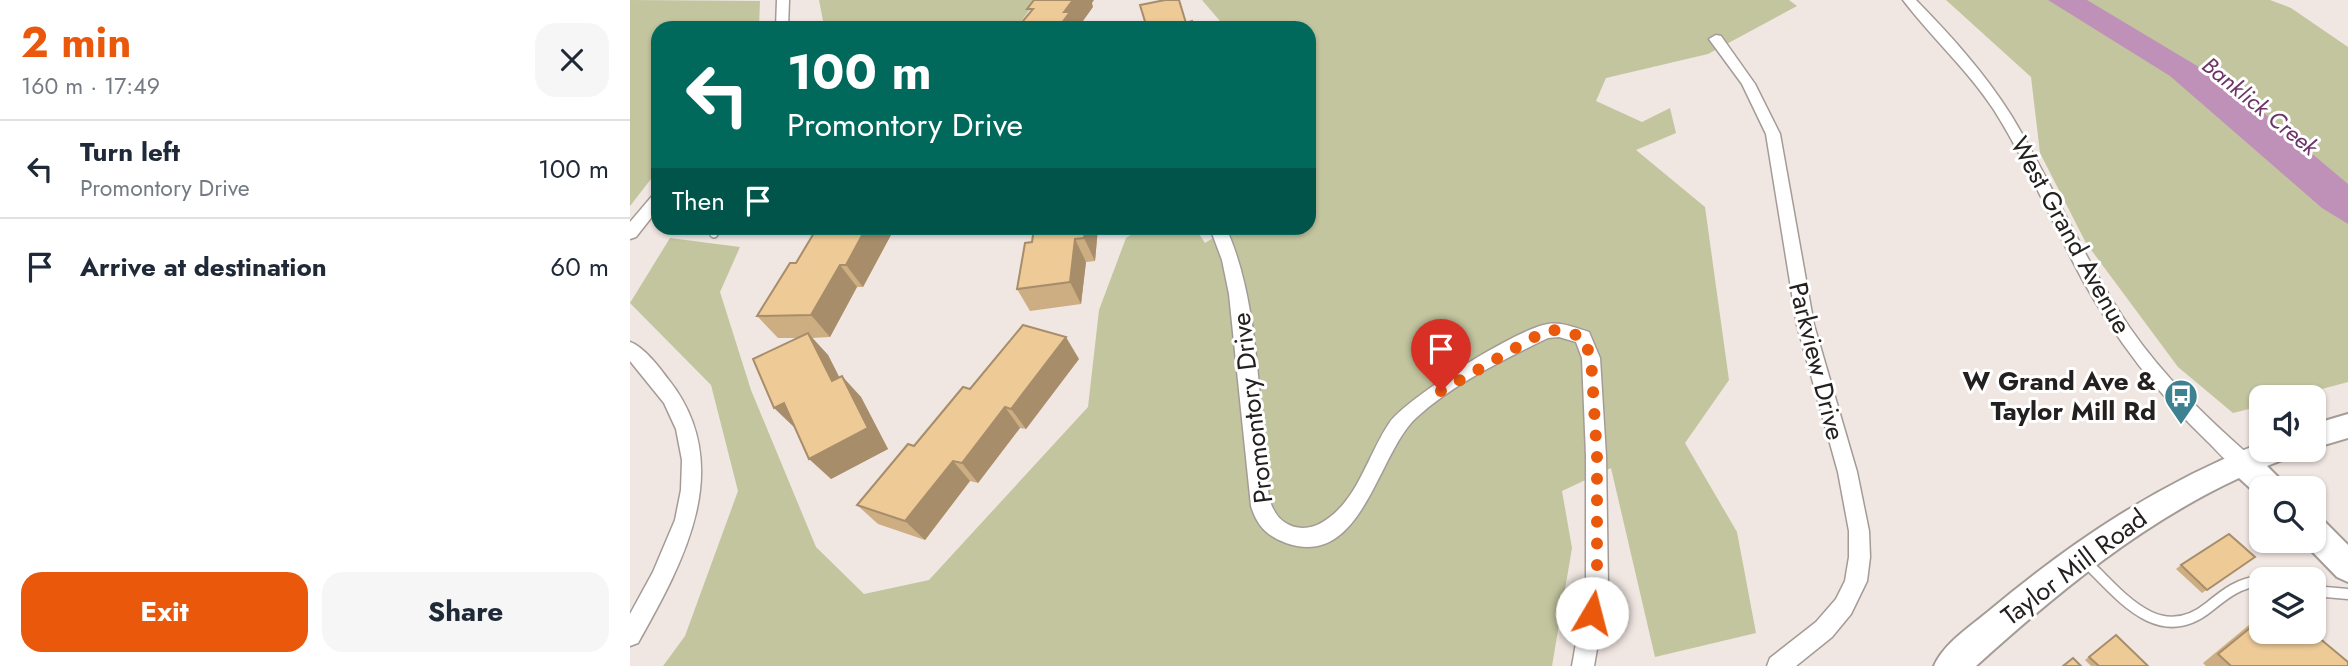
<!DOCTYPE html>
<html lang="en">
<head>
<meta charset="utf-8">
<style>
  :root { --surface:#fff; --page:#f6f6f7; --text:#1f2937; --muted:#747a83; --line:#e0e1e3; --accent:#ea580c }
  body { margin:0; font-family:Jost,sans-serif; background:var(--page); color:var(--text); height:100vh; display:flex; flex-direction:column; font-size:26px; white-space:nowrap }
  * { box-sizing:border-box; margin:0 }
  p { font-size:23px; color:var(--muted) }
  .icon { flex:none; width:38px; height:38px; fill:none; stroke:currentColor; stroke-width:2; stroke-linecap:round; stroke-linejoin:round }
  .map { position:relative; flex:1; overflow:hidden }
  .side { display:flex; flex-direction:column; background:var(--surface); width:630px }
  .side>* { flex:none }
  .top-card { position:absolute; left:21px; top:21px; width:665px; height:214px; border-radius:21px; box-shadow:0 2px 5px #0004; background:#00695c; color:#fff; overflow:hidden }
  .tools { position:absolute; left:1619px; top:385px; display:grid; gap:14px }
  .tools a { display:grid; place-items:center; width:77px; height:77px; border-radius:14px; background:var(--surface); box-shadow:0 2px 5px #0004; font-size:35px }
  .pin { position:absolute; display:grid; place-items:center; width:60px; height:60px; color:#fff; margin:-72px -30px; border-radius:50% 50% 50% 0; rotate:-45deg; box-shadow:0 0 7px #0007 }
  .pin .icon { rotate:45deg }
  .me { position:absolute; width:77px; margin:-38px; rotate:8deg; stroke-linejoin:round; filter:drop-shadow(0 0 5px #0008) }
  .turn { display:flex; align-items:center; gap:24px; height:147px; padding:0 21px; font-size:32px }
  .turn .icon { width:91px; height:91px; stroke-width:2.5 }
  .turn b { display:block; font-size:49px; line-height:60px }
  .then { display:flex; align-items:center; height:66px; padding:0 21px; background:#0003; gap:14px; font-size:26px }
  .round { display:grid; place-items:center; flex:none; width:74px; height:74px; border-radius:21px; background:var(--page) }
  .summary { display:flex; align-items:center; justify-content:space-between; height:119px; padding:0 21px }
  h1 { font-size:42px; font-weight:700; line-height:52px; color:var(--accent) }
  .action { display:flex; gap:14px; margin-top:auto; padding:14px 21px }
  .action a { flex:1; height:80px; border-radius:21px; background:var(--accent); color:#fff; font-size:28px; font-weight:700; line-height:80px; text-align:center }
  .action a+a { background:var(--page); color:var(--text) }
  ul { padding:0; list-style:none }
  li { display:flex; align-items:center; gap:21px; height:98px; padding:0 21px; border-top:2px solid var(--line) }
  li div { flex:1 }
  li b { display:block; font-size:26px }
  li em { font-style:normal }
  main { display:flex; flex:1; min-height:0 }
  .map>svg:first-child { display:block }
  .green { fill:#c3c59f }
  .water { fill:#bf91b9 }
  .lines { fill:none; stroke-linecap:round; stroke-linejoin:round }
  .lane-far1-casing { stroke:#a49b97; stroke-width:10 }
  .lane-casing { stroke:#a49b97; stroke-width:13 }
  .street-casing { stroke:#a49b97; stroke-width:3 }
  .secondary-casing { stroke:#a49b97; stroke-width:4 }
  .lane-far1 { stroke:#fff; stroke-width:7 }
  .lane { stroke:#fff; stroke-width:10 }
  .street { fill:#fff; fill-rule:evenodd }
  .secondary { fill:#fff; fill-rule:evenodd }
  .wall { fill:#cdae82 }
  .shaded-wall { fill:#a78d6a }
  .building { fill:#eeca97; stroke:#a78d6a; stroke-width:2 }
  .route { stroke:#ea580c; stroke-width:12; stroke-dasharray:0 21.6 }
  .labels { text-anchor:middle; stroke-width:6; stroke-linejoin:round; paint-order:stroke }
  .far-water-label { font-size:23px; font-style:italic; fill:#6d3467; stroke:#fff }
  .street-label { font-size:26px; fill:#24201f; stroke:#fff }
  .poi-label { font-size:26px; font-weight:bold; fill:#24201f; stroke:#fff; text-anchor:end }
</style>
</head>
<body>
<main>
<section class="side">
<div class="summary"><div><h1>2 min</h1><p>160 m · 17:49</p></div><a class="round"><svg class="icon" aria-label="close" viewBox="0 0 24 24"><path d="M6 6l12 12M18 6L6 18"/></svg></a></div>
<ul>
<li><svg class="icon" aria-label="left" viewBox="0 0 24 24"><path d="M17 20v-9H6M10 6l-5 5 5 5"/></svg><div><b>Turn left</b><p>Promontory Drive</p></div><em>100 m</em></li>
<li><svg class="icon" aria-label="arrive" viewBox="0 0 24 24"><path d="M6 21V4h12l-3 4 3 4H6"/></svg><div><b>Arrive at destination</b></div><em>60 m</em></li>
</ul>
<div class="action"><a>Exit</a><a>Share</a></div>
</section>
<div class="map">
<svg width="1718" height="666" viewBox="0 0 1718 666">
  <rect width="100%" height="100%" fill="#f0e6e2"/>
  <g class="green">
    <path d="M0,0L130,1L129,28H28V170L0,206Z"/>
    <path d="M189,0H407L386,28H189L193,21Z"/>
    <path d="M572,0H1159L1167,6L1078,54L976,78L966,101L1012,122L1040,108L1046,133L1006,150L1075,207L1099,380L1055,443L1107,532L1126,633L1025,657L981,468L932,491L942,548L922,666H33L55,636L108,491L81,385L0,303L40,238L110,247L90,292L121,390L186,547L234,594L299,580L458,407L469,310L496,238L511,228H565L575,243L599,228H679V28H596Z"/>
    <path d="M1316,0H1640L1661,8L1718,47V382L1662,397H1631V406L1603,413L1548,367L1456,243L1410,153L1401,77Z"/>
  </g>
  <path class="water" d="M1418,0H1457L1604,88L1718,184V224L1692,208L1540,76Z"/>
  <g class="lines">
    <g class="lane-far1-casing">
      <path id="lane-far1" d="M84,234L86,228"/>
    </g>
    <g class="lane-casing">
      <g id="lane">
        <path d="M1455,561C1490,595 1529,648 1579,607C1595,594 1610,582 1631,581"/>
        <path d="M1684,591L1718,594"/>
      </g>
    </g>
    <g class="street-casing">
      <g id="street">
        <path d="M147,0H159L158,28H146Z"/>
        <path d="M1273,0H1286C1321,36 1354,72 1381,115C1423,184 1454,261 1500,328C1534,377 1576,417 1620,456L1623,462L1620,468C1604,474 1589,452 1578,442C1528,394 1486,340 1452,279C1422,223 1398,164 1364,110C1337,69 1302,38 1273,0Z"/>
        <path d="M1086,35L1091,36L1125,84L1150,134L1184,325L1227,472L1239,531L1240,557L1237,581L1221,614L1202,637L1166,666H1137L1140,658L1186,622L1206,599L1215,581L1219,557V531L1208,472L1167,325L1136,134L1112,84L1079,39Z"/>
        <path d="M28,194V209L6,237L0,239V222L23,195Z"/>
        <path d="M580,228H596C631,304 628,413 639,497C646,529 676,537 700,517C730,494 739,452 760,422C777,398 888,328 918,324C932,322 946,328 959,332L970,358L976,456L978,586L964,666H942L956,586V456L952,358L946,342L929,337L918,338C873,360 823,384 786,418C747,454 732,570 656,543C637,536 627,526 621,506L599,294L592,260Z"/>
        <path d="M0,342C14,347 29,367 38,379C107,465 54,561 8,643L0,646V614L23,572L45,520L51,490L52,460L46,429L34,403L0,361Z"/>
      </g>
    </g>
    <g class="secondary-casing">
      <g id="secondary">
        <path d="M1718,414V438L1684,448V424Z"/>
        <path d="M1631,443V450H1659L1655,459L1637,466L1650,479L1654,488H1631V498L1609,478C1510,524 1427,593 1346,666H1304C1314,643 1341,626 1360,610C1445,539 1529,484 1631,443Z"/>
        <path d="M1684,518L1695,522L1718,545V582L1707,577L1673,542L1684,541Z"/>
      </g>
    </g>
    <use href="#lane-far1" class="lane-far1"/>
    <use href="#lane" class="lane"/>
    <use href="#street" class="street"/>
    <use href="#secondary" class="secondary"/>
  </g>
  <g class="wall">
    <path d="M404,228H468L465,261L456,262L451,304L400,311L387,289L402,242Z"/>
    <path d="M262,233L233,287H227L200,337L182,338L198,355L209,377L231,397L258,449L201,479L168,338H148L127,316L166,263Z"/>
    <path d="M449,359L396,429L390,428L348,483L340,481L295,540L248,524L227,505L340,389Z"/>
    <path d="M1625,557L1572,593L1546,569L1551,565Z"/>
    <path d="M1631,615V632L1718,666H1576L1573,663Z"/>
    <path d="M1486,635L1518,666H1461L1455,660Z"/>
  </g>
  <g class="shaded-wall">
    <path d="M443,0H464L462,3L463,7L448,28H428L434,12Z"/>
    <path d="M236,228H258L262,233L233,287L216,265Z"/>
    <path d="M455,228H468L465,261L454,238Z"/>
    <path d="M445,239L456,262L451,304L440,282Z"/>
    <path d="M210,265L227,287L200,337L181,315Z"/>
    <path d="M178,333L198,355L222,402L202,381Z"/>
    <path d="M436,337L449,359L396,429L381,409Z"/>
    <path d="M212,376L231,397L258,449L201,479L179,459Z"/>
    <path d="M154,403L166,429L144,408Z"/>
    <path d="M375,407L390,428L348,483L332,463Z"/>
    <path d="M323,461L340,481L295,540L275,521Z"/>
  </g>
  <g class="building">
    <path d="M404,0H443L434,12H440L428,28H387L403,9H397Z"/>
    <path d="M535,0H549L556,23L562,21L564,28H517L510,5Z"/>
    <path d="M187,228H236L216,265H210L181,315L127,316L160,263H166Z"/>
    <path d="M404,228H455L454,238L445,239L440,282L387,289L395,243L402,242Z"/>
    <path d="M393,325L436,337L381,409L375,407L332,463L323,461L275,521L227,505L278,444L284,446L333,387L340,389Z"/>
    <path d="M178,333L202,381L212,376L238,428L179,459L154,403L144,408L123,359Z"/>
    <path d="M1599,534L1625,557L1577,590L1551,565Z"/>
    <path d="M1631,619V632H1682L1718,662V666H1601L1588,654Z"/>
    <path d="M1486,635L1518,666H1469L1459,657Z"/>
    <path d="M1443,658L1451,666H1433Z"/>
  </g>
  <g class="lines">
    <path class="route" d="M811,391L915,331L929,330L953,337L961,358L967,456V586L962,613"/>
  </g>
  <defs>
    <g id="bus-pin" transform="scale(1.75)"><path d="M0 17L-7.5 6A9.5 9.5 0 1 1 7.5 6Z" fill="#3e8291" stroke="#fff"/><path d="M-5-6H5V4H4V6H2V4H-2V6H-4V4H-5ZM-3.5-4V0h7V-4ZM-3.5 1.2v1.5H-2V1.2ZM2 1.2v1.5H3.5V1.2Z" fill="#fff"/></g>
  </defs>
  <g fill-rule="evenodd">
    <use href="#bus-pin" x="1551" y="396"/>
  </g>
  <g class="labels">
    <g class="far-water-label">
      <text transform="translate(1630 106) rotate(39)" y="8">Banklick Creek</text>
    </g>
    <g class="street-label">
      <text transform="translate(1441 235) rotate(61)" y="9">West Grand Avenue</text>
      <text transform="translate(1187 361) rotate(76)" y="9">Parkview Drive</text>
      <text transform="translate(622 408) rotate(-97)" y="9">Promontory Drive</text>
      <text transform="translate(1444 567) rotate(-37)" y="9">Taylor Mill Road</text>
    </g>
    <g class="poi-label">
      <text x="1526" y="390">W Grand Ave &amp;<tspan x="1526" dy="30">Taylor Mill Rd</tspan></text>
    </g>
  </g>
</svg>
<div class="tools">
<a><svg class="icon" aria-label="sound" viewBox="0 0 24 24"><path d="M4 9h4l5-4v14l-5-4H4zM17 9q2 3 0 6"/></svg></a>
<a><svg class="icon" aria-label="search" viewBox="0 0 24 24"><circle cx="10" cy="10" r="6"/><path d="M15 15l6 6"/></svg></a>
<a><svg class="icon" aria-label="layers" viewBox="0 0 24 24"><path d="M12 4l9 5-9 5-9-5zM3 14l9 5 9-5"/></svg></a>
</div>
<div class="pin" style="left:811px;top:391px;background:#d93025"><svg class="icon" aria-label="arrive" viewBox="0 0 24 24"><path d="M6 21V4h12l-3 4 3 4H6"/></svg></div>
<svg class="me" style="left:962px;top:613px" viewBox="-20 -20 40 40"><circle r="19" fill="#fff"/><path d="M0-13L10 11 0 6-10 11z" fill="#ea580c"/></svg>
<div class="top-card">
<div class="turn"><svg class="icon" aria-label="left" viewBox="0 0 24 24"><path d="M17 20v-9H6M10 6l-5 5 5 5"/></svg><div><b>100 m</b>Promontory Drive</div></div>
<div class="then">Then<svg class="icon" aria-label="arrive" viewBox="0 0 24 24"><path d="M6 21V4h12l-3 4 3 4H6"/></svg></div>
</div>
</div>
</main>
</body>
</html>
